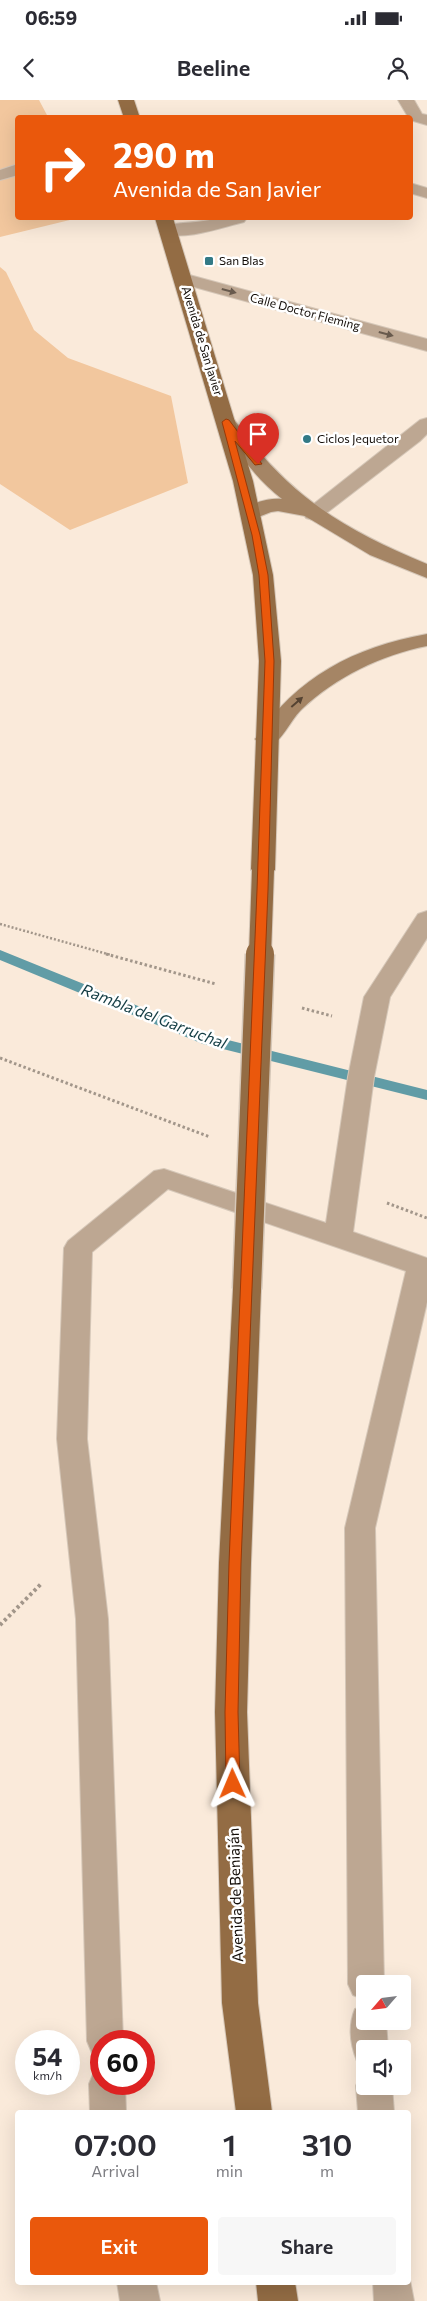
<!DOCTYPE html>
<html lang="en">
<head>
<meta charset="utf-8">
<style>
  :root { --surface:#fff; --page:#f7f7f7; --text:#2b2b33; --muted:#7c7c81; --accent:#ea580c }
  body { margin:0; font-family:Commissioner,sans-serif; background:var(--page); color:var(--text); height:100vh; display:flex; flex-direction:column; font-size:19px; white-space:nowrap }
  * { box-sizing:border-box; margin:0 }
  p { font-size:16px; color:var(--muted) }
  .icon { flex:none; width:28px; height:28px; fill:none; stroke:currentColor; stroke-width:2; stroke-linecap:round; stroke-linejoin:round }
  .map { position:relative; flex:1; overflow:hidden }
  .drawer { position:absolute; left:15px; top:2010px; width:396px; height:175px; display:flex; flex-direction:column; background:var(--surface); border-radius:5px; box-shadow:0 5px 20px #0002 }
  .drawer>* { flex:none }
  .top-card { position:absolute; left:15px; top:15px; width:398px; height:105px; border-radius:5px; box-shadow:0 5px 20px #0002; background:#ea580c; color:#fff; overflow:hidden }
  .needle { width:32px; rotate:242deg }
  .fabs { position:absolute; left:356px; top:1875px; display:grid; gap:10px }
  .fabs a { display:grid; place-items:center; width:55px; height:55px; border-radius:5px; background:var(--surface); box-shadow:0 5px 20px #0002; font-size:25px }
  .speed { position:absolute; left:15px; top:1930px; display:flex; gap:10px; font-size:25px; font-weight:700; text-align:center }
  .speed>* { display:grid; place-content:center; width:65px; height:65px; border-radius:50%; background:var(--surface); box-shadow:0 5px 20px #0002; line-height:1 }
  .speed small { font-size:12px; font-weight:400 }
  .speed .limit { border:8px solid #d22; background:#fff; color:#111 }
  .pin { position:absolute; display:grid; place-items:center; width:42px; height:42px; color:#fff; margin:-51px -21px; border-radius:50% 50% 50% 0; rotate:-45deg; box-shadow:0 0 5px #0007 }
  .pin .icon { rotate:45deg }
  .me { position:absolute; width:55px; margin:-28px; rotate:359deg; stroke-linejoin:round; filter:drop-shadow(0 0 4px #0008) }
  .turn { display:flex; align-items:center; gap:18px; height:105px; padding:0 15px; font-size:22px }
  .turn .icon { width:65px; height:65px; stroke-width:2.5 }
  .turn b { display:block; font-size:35px; line-height:42px }
  .eta { display:flex; justify-content:space-evenly; align-items:center; height:85px; text-align:center }
  .eta b { font-size:30px; font-weight:600; line-height:35px }
  .cta { display:flex; gap:10px; margin-top:auto; padding:10px 15px }
  .cta a { flex:1; height:58px; border-radius:5px; background:var(--accent); color:#fff; font-size:20px; font-weight:600; line-height:58px; text-align:center }
  .cta a+a { background:var(--page); color:var(--text) }
  .status { display:flex; justify-content:space-between; align-items:center; height:35px; padding:0 25px; background:var(--surface); direction:ltr }
  .status svg { height:14px; fill:currentColor }
  header { display:flex; justify-content:space-between; align-items:center; height:65px; padding:0 15px; background:var(--surface); font-size:22px; font-weight:600 }
  .map>svg:first-child { display:block }
  .green { fill:#f2c79e }
  .lines { fill:none; stroke-linecap:round; stroke-linejoin:round }
  .stream { fill:#619ca6; fill-rule:evenodd }
  .street-casing { stroke:#d5c7b8; stroke-width:2 }
  .secondary-casing { stroke:#d5c7b8; stroke-width:2 }
  .primary-casing { stroke:#d5c7b8; stroke-width:2 }
  .path-far2 { stroke:#a2968a; stroke-width:2.5; stroke-dasharray:2 2; stroke-linecap:butt }
  .path-far1 { stroke:#a2968a; stroke-width:3; stroke-dasharray:2.5 2.5; stroke-linecap:butt }
  .path { stroke:#a2968a; stroke-width:4; stroke-dasharray:3 3; stroke-linecap:butt }
  .street { fill:#bda792; fill-rule:evenodd }
  .secondary { fill:#a58565; fill-rule:evenodd }
  .primary { fill:#936c44; fill-rule:evenodd }
  .primary-bridge-far1-casing { stroke:#d5c7b8; stroke-width:24; stroke-linecap:butt }
  .primary-bridge-casing { stroke:#d5c7b8; stroke-width:31; stroke-linecap:butt }
  .primary-bridge-far1 { stroke:#936c44; stroke-width:22 }
  .primary-bridge { stroke:#936c44; stroke-width:28 }
  .oneway { fill:#685a4d }
  .oneway2 { fill:#554332 }
  .route { fill:#ea580c; stroke:#983908 }
  .poi-dot { fill:#337a86; stroke:#fff; stroke-width:2 }
  .labels { text-anchor:middle; stroke-width:5; stroke-linejoin:round; paint-order:stroke }
  .far-poi-label { font-size:12px; fill:#130d08; stroke:#fff; text-anchor:start }
  .far-street-label { font-size:12px; fill:#130d08; stroke:#fff }
  .street-label { font-size:15px; fill:#130d08; stroke:#fff }
  .water-label { font-size:16px; font-style:italic; fill:#143d44; stroke:#fff }
</style>
</head>
<body>
<div class="status"><b>06:59</b><svg viewBox="0 0 49 12"><path d="M0 12V9h3v3zM5 12V6h3v6zM10 12V3h3v9zM15 12V0h3v12zM26 1h20v11H26zM47 4h2v5h-2z"/></svg></div>
<header><svg class="icon" aria-label="back" viewBox="0 0 24 24"><path d="M15 5l-7 7 7 7"/></svg>Beeline<svg class="icon" aria-label="person" viewBox="0 0 24 24"><circle cx="12" cy="8" r="4"/><path d="M4 21q1-7 8-7t8 7"/></svg></header>
<div class="map">
<svg width="427" height="2201" viewBox="0 0 427 2201">
  <rect width="100%" height="100%" fill="#faeada"/>
  <g class="green">
    <path d="M0,0H39L48,17L18,18V118H78L0,137Z"/>
    <path d="M0,167L6,172L34,230L68,258L171,296L188,383L70,430L0,384Z"/>
  </g>
  <g class="lines">
    <path class="stream" d="M0,850L212,936L427,990V1000L203,944L0,860Z"/>
    <g class="street-casing">
      <g id="street">
        <path d="M398,0H414L422,14L427,15V25L410,20Z"/>
        <path d="M18,64V75L0,80V70Z"/>
        <path d="M410,83L427,88V98L410,93Z"/>
        <path d="M220,118H247L244,122C219,128 188,140 162,134L159,130L162,126C181,122 200,123 220,118Z"/>
        <path d="M182,173L427,239V251L176,182L173,178L176,174Z"/>
        <path d="M427,318V334L420,341L320,418L313,420L306,418L303,414L306,410L420,320Z"/>
        <path d="M427,811V838L390,897L374,977L353,1132L427,1158V1202L375,1428L384,1884H365V1900L353,1895L348,1884L345,1428L406,1171L168,1089L92,1152L87,1339L108,1519L123,1941H101V1956L92,1953L87,1941L76,1519L57,1339L64,1148L68,1141L154,1071L164,1069L326,1123L348,977L364,897L418,814Z"/>
        <path d="M365,1906V1921H386L388,1949H365V1964L357,1961C350,1944 348,1926 355,1909Z"/>
        <path d="M101,1969V1984H125L126,2012H90L89,1984L94,1972Z"/>
        <path d="M365,1972V1986H392L394,2012H358L356,1986L361,1974Z"/>
        <path d="M409,2175L414,2201H374L373,2182H409Z"/>
        <path d="M117,2182H156L160,2201H120Z"/>
      </g>
    </g>
    <g class="secondary-casing">
      <g id="secondary">
        <path d="M226,316L233,318C287,395 342,429 427,464V478L370,455L305,416L278,411L271,412L251,420L244,418L241,414C249,402 269,398 282,399C255,378 236,350 216,322L219,318Z"/>
        <path d="M427,534V546C381,555 336,577 302,609C293,617 282,640 273,644C268,647 263,645 258,644L255,639C297,577 354,547 427,534Z"/>
      </g>
    </g>
    <g class="primary-casing">
      <g id="primary">
        <path d="M118,0H134L140,18H124Z"/>
        <path d="M155,118H173L253,381L273,475L281,561L275,770L271,775L263,777L255,775L251,770L259,561L253,475L233,381Z"/>
        <path d="M247,1179L257,1182L261,1189L251,1463L247,1612L258,1903L272,2012H236L222,1903L215,1612L219,1463L233,1189L237,1182Z"/>
        <path d="M256,2182H295L298,2201H258Z"/>
      </g>
    </g>
    <path class="path-far2" d="M0,824L111,855"/>
    <g class="path-far1">
      <path d="M106,854L216,884"/>
      <path d="M302,908L332,916"/>
      <path d="M0,958L210,1037"/>
      <path d="M387,1103L427,1118"/>
    </g>
    <path class="path" d="M0,1525L42,1483"/>
    <use href="#street" class="street"/>
    <use href="#secondary" class="secondary"/>
    <use href="#primary" class="primary"/>
    <g class="primary-bridge-far1-casing">
      <path id="primary-bridge-far1" d="M260,855L263,770"/>
    </g>
    <g class="primary-bridge-casing">
      <path id="primary-bridge" d="M247,1189L260,854"/>
    </g>
    <use href="#primary-bridge-far1" class="primary-bridge-far1"/>
    <use href="#primary-bridge" class="primary-bridge"/>
  </g>
  <defs><path id="oneway-solid" d="M-6-.8H1V-3.2L6.5 0L1 3.2V.8H-6Z" transform="scale(1.25)"/></defs>
  <g class="oneway">
    <use href="#oneway-solid" transform="translate(229 191) rotate(15)"/>
    <use href="#oneway-solid" transform="translate(386 234) rotate(15)"/>
  </g>
  <use class="oneway2" href="#oneway-solid" transform="translate(297 602) rotate(-41)"/>
  <path class="route" d="M226,319L229,320L262,364L255,365L235,341L260,435L268,475L274,561L268,790L241,1463L238,1612L240,1684L238,1689L233,1690L228,1689L226,1684L225,1612L229,1463L257,790L265,561L259,475L252,435L222,322Z"/>
  <g class="poi-dot">
    <rect x="204" y="156" width="10" height="10" rx="2.5"/>
    <circle cx="307" cy="339" r="5"/>
  </g>
  <g class="labels">
    <g class="far-poi-label">
      <text x="219" y="165">San Blas</text>
      <text x="317" y="343">Ciclos Jequetor</text>
    </g>
    <g class="far-street-label">
      <text transform="translate(305 212) rotate(15)" y="4">Calle Doctor Fleming</text>
      <text transform="translate(202 241) rotate(73)" y="4">Avenida de San Javier</text>
    </g>
    <g class="street-label">
      <text transform="translate(236 1795) rotate(-92)" y="5">Avenida de Beniaján</text>
    </g>
    <g class="water-label">
      <text transform="translate(154 916) rotate(21)" y="6">Rambla del Garruchal</text>
    </g>
  </g>
</svg>
<div class="fabs">
<a><svg class="needle" viewBox="-14 -14 28 28"><path d="M0-13l5 13h-10z" fill="#e53935"/><path d="M0 13l5-13h-10z" fill="#7c7c81"/></svg></a>
<a><svg class="icon" aria-label="sound" viewBox="0 0 24 24"><path d="M4 9h4l5-4v14l-5-4H4zM17 9q2 3 0 6"/></svg></a>
</div>
<div class="speed"><div>54<small>km/h</small></div><div class="limit">60</div></div>
<div class="pin" style="left:258px;top:364px;background:#d93025"><svg class="icon" aria-label="arrive" viewBox="0 0 24 24"><path d="M6 21V4h12l-3 4 3 4H6"/></svg></div>
<svg class="me" style="left:233px;top:1684px" viewBox="-20 -20 40 40"><path d="M0-17L14 15 0 8-14 15z" fill="#ea580c" stroke="#fff" stroke-width="4"/></svg>
<div class="top-card">
<div class="turn"><svg class="icon" aria-label="right" viewBox="0 0 24 24"><path d="M7 20v-9h11M14 6l5 5-5 5"/></svg><div><b>290 m</b>Avenida de San Javier</div></div>
</div>
<section class="drawer">
<div class="eta">
<div><b>07:00</b><p>Arrival</p></div>
<div><b>1</b><p>min</p></div>
<div><b>310</b><p>m</p></div>
</div>
<div class="cta"><a>Exit</a><a>Share</a></div>
</section>
</div>
</body>
</html>
